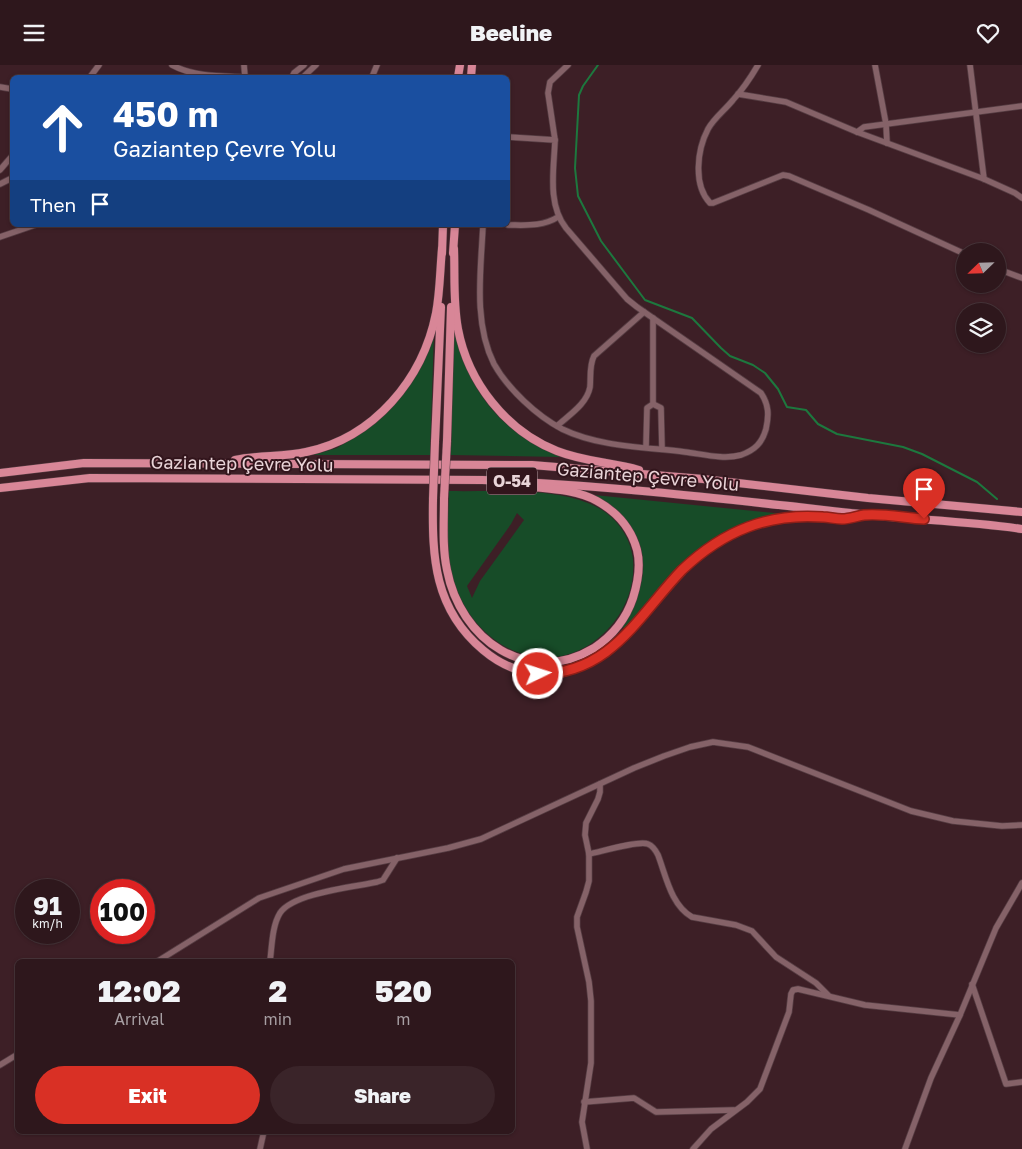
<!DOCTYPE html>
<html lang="en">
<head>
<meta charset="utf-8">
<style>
  :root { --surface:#2e171c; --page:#3a2429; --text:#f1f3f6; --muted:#a79fa3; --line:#49363b; --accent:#d93025 }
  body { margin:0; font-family:"Golos Text",sans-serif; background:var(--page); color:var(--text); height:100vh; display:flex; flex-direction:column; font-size:19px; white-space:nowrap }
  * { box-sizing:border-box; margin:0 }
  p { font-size:16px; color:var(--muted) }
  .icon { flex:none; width:28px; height:28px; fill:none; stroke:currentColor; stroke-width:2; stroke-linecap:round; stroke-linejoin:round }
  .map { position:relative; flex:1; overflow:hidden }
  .sheet { position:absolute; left:15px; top:894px; width:500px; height:175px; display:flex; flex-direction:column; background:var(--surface); border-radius:8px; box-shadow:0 1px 4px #0004,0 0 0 1px var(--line) }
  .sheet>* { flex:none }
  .banner { position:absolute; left:10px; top:10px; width:500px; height:152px; border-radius:8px; box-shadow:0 1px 4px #0004,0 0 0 1px var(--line); background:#1a4fa0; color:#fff; overflow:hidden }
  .needle { width:32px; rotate:247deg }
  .tools { position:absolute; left:956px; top:178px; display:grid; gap:10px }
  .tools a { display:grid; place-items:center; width:50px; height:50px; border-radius:50%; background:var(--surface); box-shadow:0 1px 4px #0004,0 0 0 1px var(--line); font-size:25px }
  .speed { position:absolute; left:15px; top:814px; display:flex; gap:10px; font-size:25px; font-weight:700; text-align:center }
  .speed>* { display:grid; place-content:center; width:65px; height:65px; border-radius:50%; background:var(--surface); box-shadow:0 1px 4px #0004,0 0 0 1px var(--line); line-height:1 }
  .speed small { font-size:12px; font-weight:400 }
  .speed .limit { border:8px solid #d22; background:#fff; color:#111 }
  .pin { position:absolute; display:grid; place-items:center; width:42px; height:42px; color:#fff; margin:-51px -21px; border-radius:50% 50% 50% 0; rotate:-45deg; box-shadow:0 0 5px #0007 }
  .pin .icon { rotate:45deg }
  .me { position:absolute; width:55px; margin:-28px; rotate:86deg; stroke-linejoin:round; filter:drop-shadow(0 0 4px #0008) }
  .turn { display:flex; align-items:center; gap:18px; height:105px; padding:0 20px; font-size:22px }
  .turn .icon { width:65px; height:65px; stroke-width:2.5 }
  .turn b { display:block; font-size:35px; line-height:42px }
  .then { display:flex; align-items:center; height:48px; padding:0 20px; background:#0003; gap:10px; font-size:19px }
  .eta { display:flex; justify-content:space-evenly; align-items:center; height:85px; text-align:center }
  .eta b { font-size:30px; font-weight:800; line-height:35px }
  .primary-button { display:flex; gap:10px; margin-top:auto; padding:10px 20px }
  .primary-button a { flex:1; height:58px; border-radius:30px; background:var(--accent); color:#fff; font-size:20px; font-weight:800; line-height:58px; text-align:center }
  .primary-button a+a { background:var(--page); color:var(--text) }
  header { display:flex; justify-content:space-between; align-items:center; height:65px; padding:0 20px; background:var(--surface); font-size:22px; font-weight:800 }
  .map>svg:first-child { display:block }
  .green { fill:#174c28; fill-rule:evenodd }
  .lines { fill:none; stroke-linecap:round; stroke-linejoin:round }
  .stream { stroke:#1d783e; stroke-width:2 }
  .minor-casing { stroke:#563d43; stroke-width:7 }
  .highway-casing { stroke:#563d43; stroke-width:9 }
  .minor { stroke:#856268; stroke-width:5.5 }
  .highway { stroke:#d88697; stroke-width:8 }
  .highway-bridge-casing { stroke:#563d43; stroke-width:9; stroke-linecap:butt }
  .highway-bridge { stroke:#d88697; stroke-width:8 }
  .route-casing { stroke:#8d1f18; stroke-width:12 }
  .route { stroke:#d93025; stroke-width:9 }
  .labels { text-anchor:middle; stroke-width:4; stroke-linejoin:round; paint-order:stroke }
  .shield { fill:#32151c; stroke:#b29ba0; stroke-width:1 }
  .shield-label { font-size:16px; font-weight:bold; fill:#e9d4d8 }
  .street-label { font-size:18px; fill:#e9d4d8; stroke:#32151c }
</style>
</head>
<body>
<header><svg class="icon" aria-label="menu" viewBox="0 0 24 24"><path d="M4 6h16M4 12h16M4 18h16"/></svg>Beeline<svg class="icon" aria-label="heart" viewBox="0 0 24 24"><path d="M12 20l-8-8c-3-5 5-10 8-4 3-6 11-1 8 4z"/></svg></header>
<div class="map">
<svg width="1022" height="1084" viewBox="0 0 1022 1084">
  <rect width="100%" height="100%" fill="#3d1f26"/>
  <g class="green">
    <path d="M453,266H455C464,308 485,347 523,371C535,379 548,385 560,392L451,390Z"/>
    <path d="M434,268L430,390H313L337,383L376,358L390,344L422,300Z"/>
    <path d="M449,426C492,427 548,422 588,438C612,447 630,468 633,494C635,517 628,539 614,557C562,622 480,591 455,520C445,490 448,457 449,426ZM517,448L524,455L480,516L472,533L467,521L511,459Z"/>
    <path d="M594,430L784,449C767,453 751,456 735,463C689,484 658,529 625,566L614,576L625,563L621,562C626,553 632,544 636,534C655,487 635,454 594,430Z"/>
  </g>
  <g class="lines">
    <path class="stream" d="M598,0L583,21L579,30L575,103L578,131L601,176L645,235L692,253L721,283L730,291L753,300L765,308L778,324L787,342L806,345L818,359L837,369L903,382L922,389L977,417L997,434"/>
    <g class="minor-casing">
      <g id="minor">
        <path d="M172,0C194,12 221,11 245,12"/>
        <path d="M244,0L245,12"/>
        <path d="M758,0C751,12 743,24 733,35C725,45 714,53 708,64C697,85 693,120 710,138H713L783,110L789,111L869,145L965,189"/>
        <path d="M875,0L886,59L887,78"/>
        <path d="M970,0L984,114"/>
        <path d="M90,12L99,0"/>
        <path d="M292,12L294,8L304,0"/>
        <path d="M303,12L316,0"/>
        <path d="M372,12L377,0"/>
        <path d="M0,22L12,24"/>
        <path d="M738,29L786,37L857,67L984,114L1015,128L1022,133"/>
        <path d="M857,67L864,62L1022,41"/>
        <path d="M555,75L548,28L550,17L568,0"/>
        <path d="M0,105L12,91"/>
        <path d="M0,119L12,113"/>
        <path d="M483,160C481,205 473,257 494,299C508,324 537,351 562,364C599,382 645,382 685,387C702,389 724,395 741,390C755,385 762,378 766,364C769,350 769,340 761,328L637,242L627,234L566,163C547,139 554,104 555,75L508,72"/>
        <path d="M508,160C525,160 542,162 558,152"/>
        <path d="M0,172L35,160"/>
        <path d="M998,204L1022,213"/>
        <path d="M653,339L661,343L662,384"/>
        <path d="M557,361C569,350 587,339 590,322C591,312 589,301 594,291L644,247"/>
        <path d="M646,382L647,343L653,339V253"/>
        <path d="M589,789C600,787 639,775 648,779C653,781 656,786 658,790C666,811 671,840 692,852L736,860L752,866L776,892L816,918L828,930"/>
        <path d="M158,896L259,833L344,804L448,783L481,774L634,703L664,691L690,682L713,677L748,682L911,746L953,756L1002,761L1022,760"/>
        <path d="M270,896C272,881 272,861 280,848C293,828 354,822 377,817L383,815L397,793"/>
        <path d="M972,919L1006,1019L1022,1017"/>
        <path d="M0,1000L18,989"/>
        <path d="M584,1037L634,1033L656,1047L734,1045"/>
        <path d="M260,1084L264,1066"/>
        <path d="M587,1084L582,1057L591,998V936L589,917L577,862V852L586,827L589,816V789L585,770L586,758L598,734L600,727V719"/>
        <path d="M693,1084L711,1064L747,1037L760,1024L789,947L791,929L793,925L798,924L865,940L960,950"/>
        <path d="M905,1084L931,1013L960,950L996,863L1022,818"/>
      </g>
    </g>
    <g class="highway-casing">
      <g id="highway">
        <path d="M458,12L460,0"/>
        <path d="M471,12L472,0"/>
        <path d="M454,184C455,210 453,238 458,264C468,317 506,366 557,386C585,397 611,397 639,405"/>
        <path d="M442,188L443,160"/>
        <path d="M453,188L455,160"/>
        <path d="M447,376L451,242"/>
        <path d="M435,377L441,242"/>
        <path d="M235,395C259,390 283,392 306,387C374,373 423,314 436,248C440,227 440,205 442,184"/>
        <path d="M0,408L84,398L532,400L703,414L868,433L1022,447"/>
        <path d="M0,423L90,413L482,415C608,420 734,435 860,449C914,455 968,456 1022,464"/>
        <path d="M444,433C444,457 442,482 447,505C460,574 528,623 594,583C612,571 626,554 633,533C638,517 641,501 637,485C631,463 617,447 597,436C575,424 548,424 523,421"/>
        <path d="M433,434C432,492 434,544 483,585C528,623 581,612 622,574C644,553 661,528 682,506C695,492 711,481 727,472C750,459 776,452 803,451C820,451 838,454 855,451"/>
      </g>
    </g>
    <use href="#minor" class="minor"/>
    <use href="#highway" class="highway"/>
    <g class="highway-bridge-casing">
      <g id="highway-bridge">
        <path d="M444,433L447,376"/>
        <path d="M433,434L435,377"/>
      </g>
    </g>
    <use href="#highway-bridge" class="highway-bridge"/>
  </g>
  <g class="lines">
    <g class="route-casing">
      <path id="route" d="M538,609C611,609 638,551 682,505C701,487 724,471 748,462C772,453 798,450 823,452C829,452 835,454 842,454C849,454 857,451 864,450C883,448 905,453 924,454"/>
    </g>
    <use href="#route" class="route"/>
  </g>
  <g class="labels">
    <rect class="shield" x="487" y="402.5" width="50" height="27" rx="4"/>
    <g class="shield-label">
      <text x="512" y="422">O-54</text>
    </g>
    <g class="street-label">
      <text transform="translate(242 399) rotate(1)" y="6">Gaziantep Çevre Yolu</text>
      <text transform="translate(648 412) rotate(5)" y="6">Gaziantep Çevre Yolu</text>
    </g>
  </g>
</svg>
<div class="tools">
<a><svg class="needle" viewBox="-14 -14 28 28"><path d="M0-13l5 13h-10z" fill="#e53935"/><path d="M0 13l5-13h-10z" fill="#a79fa3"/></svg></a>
<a><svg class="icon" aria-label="layers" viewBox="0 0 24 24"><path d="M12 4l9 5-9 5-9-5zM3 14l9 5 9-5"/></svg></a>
</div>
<div class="speed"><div>91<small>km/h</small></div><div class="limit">100</div></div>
<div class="pin" style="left:924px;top:454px;background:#d93025"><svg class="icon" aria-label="arrive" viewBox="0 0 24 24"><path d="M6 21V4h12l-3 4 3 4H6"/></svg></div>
<svg class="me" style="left:538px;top:609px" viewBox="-20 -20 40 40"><circle r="17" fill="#d93025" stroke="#fff" stroke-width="3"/><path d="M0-11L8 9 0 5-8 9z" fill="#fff"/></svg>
<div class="banner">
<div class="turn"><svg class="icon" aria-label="ahead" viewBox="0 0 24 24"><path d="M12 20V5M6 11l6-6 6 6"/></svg><div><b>450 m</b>Gaziantep Çevre Yolu</div></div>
<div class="then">Then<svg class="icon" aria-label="arrive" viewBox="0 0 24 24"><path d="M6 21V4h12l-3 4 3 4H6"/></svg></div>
</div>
<section class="sheet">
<div class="eta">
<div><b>12:02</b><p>Arrival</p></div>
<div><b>2</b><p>min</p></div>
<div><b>520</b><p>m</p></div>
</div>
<div class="primary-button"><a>Exit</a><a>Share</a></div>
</section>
</div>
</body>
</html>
